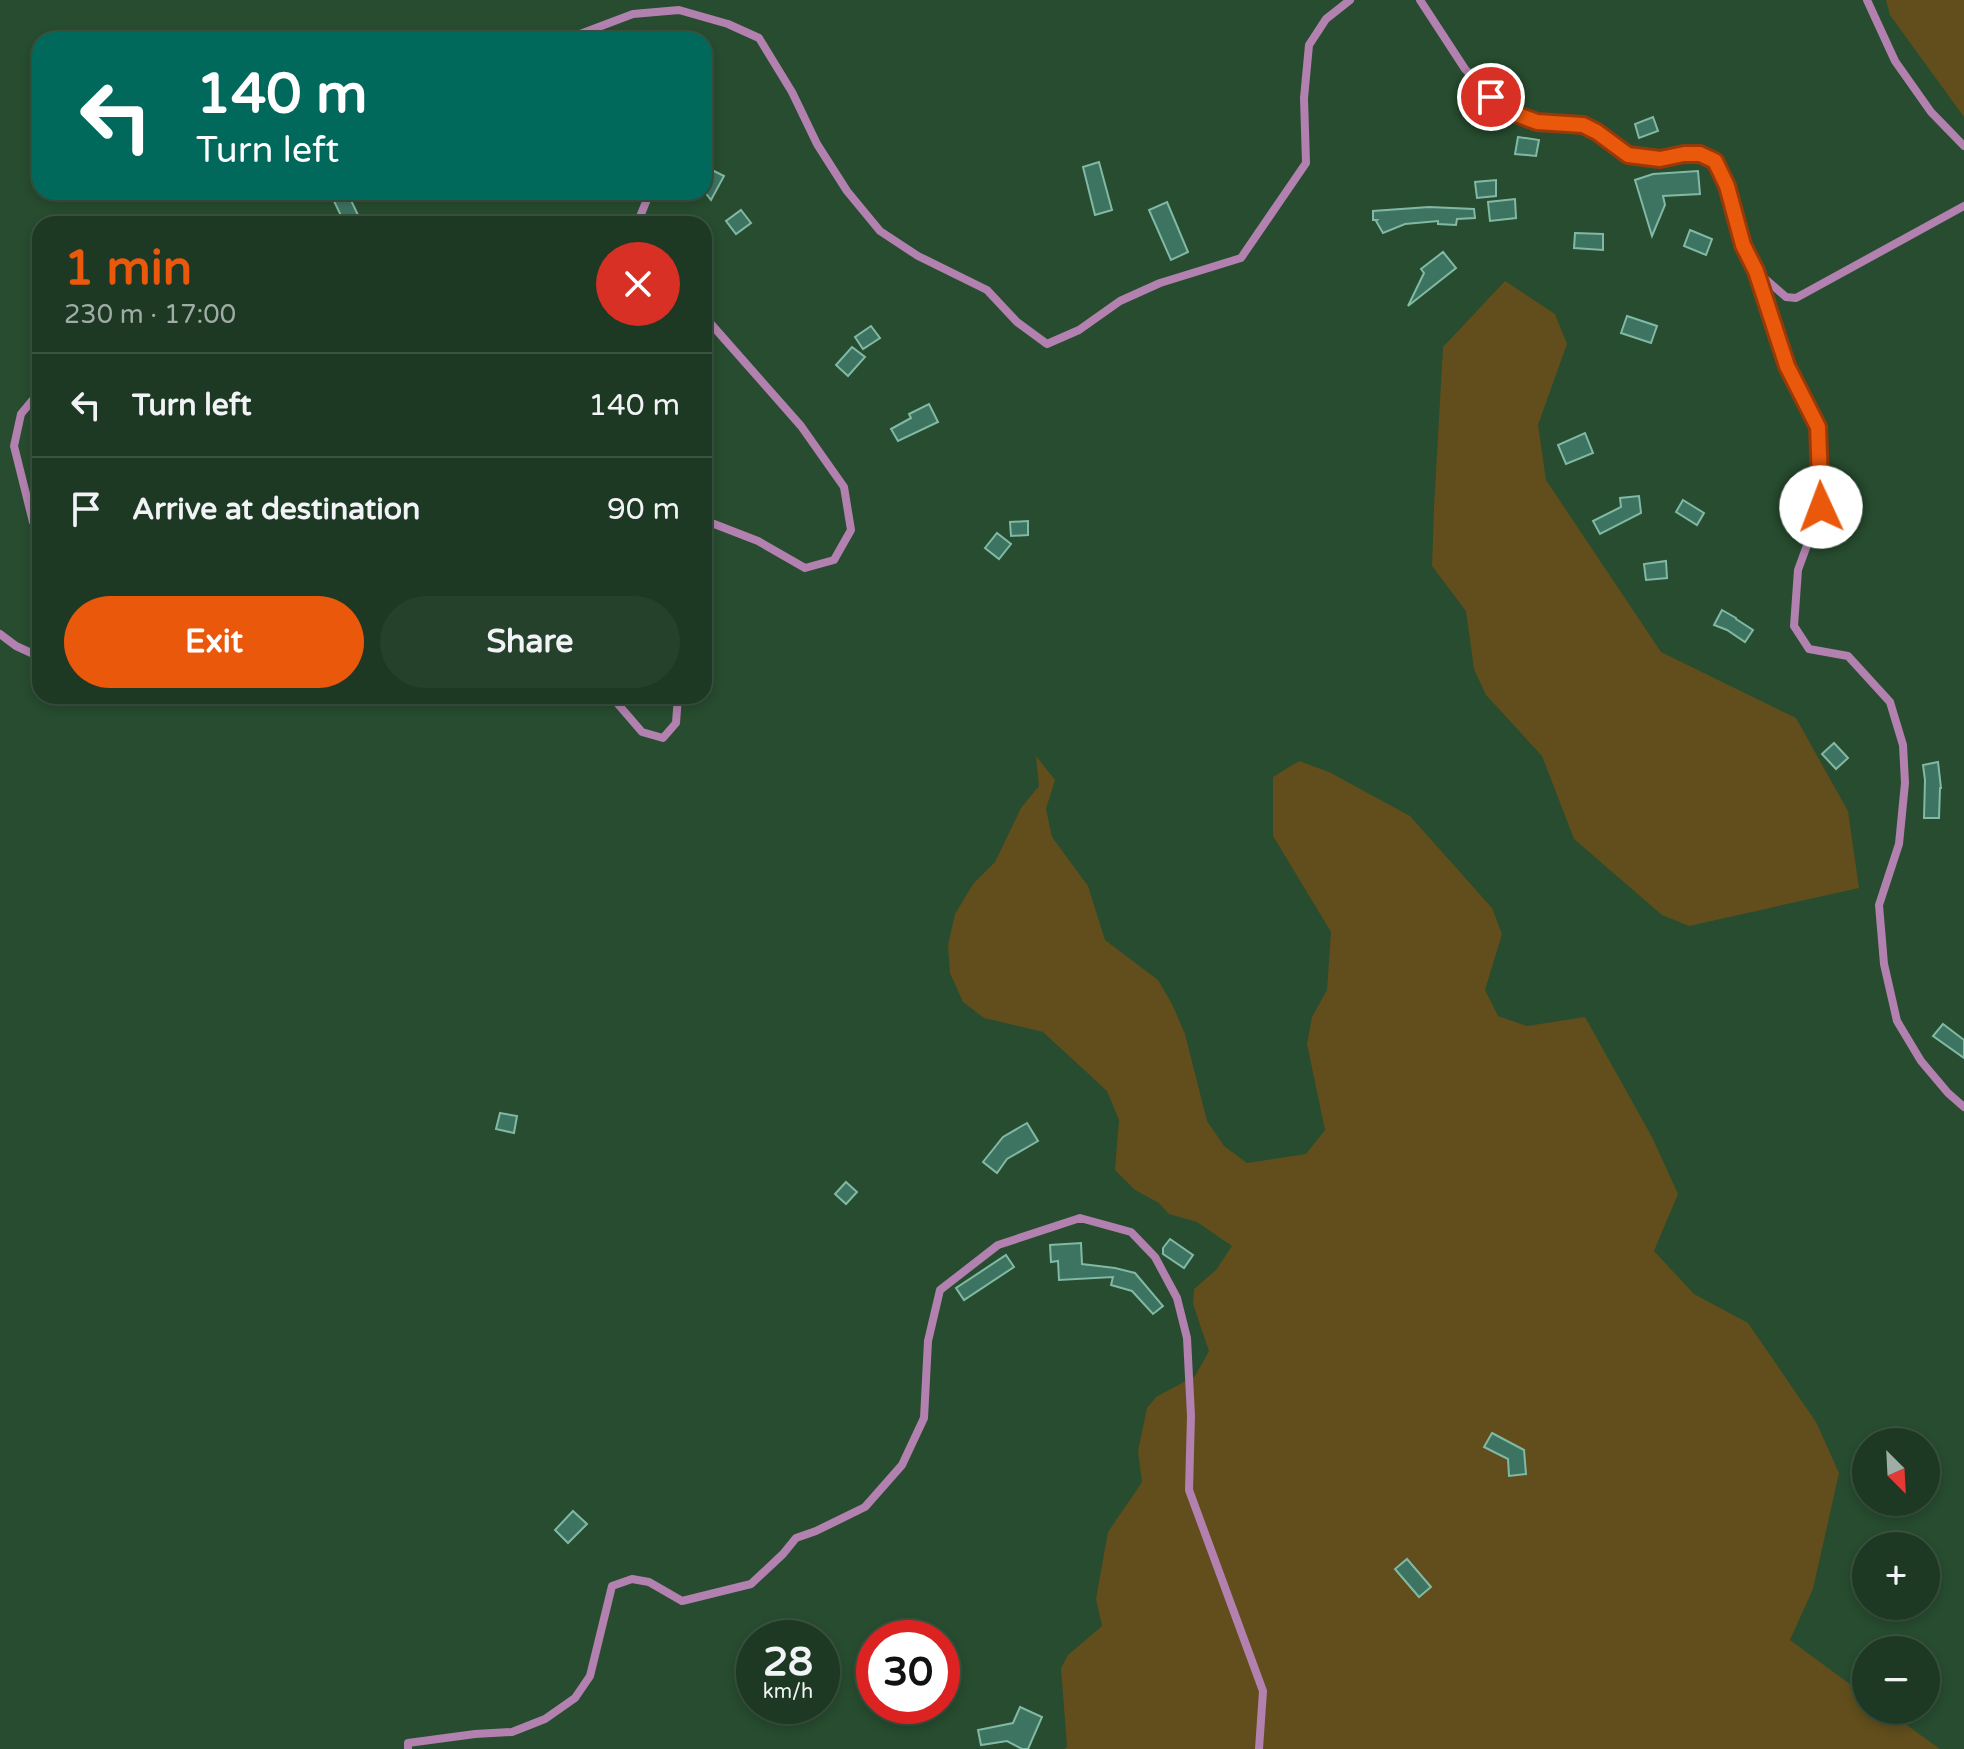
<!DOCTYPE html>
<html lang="en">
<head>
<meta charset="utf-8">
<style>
  :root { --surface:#1d3923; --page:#25402b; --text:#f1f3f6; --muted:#a0aca6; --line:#3b5341; --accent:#ea580c }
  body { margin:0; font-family:"Varela Round",sans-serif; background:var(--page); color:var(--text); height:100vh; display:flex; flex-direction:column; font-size:30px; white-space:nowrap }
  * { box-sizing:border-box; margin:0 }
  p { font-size:26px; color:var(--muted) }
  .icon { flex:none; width:44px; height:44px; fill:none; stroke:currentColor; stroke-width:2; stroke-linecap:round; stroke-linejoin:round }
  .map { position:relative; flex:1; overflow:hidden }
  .sheet { position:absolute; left:32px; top:216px; width:680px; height:488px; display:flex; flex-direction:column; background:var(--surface); border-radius:24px; box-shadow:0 4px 12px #0003,0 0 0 2px var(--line) }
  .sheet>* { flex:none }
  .guide { position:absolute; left:32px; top:32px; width:680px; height:168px; border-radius:24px; box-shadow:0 4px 12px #0003,0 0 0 2px var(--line); background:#00695c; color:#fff; overflow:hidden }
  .needle { width:52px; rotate:156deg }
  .buttons { position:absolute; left:1852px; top:1428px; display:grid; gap:16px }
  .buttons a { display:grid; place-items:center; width:88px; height:88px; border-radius:50%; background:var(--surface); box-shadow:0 4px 12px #0003,0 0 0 2px var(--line); font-size:40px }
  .speed { position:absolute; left:736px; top:1620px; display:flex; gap:16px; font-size:40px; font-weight:700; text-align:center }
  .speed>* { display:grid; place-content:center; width:104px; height:104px; border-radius:50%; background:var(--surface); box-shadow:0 4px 12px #0003,0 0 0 2px var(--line); line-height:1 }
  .speed small { font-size:20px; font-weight:400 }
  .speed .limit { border:12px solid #d22; background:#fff; color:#111 }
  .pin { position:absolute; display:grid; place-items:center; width:68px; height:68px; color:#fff; margin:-34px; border:4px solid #fff; border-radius:50%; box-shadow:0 2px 8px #0007 }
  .me { position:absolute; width:88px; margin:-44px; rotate:358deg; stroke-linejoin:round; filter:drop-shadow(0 0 6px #0008) }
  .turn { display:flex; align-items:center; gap:28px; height:168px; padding:0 32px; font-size:36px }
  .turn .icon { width:104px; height:104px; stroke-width:2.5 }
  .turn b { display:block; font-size:56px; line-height:68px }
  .round { display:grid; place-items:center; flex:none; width:84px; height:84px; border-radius:42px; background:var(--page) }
  .overview { display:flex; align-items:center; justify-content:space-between; height:136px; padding:0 32px }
  h1 { font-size:48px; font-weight:700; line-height:60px; color:var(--accent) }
  .button { display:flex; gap:16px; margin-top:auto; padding:16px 32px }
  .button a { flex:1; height:92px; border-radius:48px; background:var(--accent); color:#fff; font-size:32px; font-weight:700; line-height:92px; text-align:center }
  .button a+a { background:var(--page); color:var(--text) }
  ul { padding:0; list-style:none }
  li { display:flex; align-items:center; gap:24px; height:104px; padding:0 32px; border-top:2px solid var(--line) }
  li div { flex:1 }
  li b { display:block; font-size:30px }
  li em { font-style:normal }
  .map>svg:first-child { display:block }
  .green { fill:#614e1c }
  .building { fill:#3d7361; stroke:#81b9a4; stroke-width:2 }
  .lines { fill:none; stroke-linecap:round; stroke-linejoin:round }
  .street { stroke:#b381af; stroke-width:8 }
  .route-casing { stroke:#983908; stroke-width:20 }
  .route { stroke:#ea580c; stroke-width:14 }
</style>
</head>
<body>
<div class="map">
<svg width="1964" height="1749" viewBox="0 0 1964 1749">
  <rect width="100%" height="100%" fill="#274c2f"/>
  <g class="green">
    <path d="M1886,0H1964V117L1890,15Z"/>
    <path d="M1505,281L1555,314L1567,344L1538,425L1546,480L1661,652L1796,718L1848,811L1859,888L1689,926L1662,915L1574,839L1542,756L1486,695L1474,669L1466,611L1432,566L1434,507L1443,347Z"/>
    <path d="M1036,756L1055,780L1046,809L1052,837L1088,886L1105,940L1158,980L1172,1004L1185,1034L1207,1121L1224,1146L1247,1163L1306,1154L1325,1130L1307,1044L1312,1017L1327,990L1331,932L1273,836V777L1299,761L1329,772L1410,816L1492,908L1502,934L1485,990L1498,1016L1527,1026L1585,1017L1652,1137L1678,1194L1654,1251L1694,1294L1748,1323L1816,1422L1839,1473L1813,1589L1790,1640L1866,1696V1710H1886L1940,1749H1064L1067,1747L1061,1668L1068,1655L1102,1626L1096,1599L1108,1532L1142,1482L1138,1451L1147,1408L1156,1397L1195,1376L1209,1351L1193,1304L1194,1289L1216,1270L1232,1246L1197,1222L1169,1214L1159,1203L1135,1190L1115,1170L1119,1120L1107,1091L1043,1032L984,1018L963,1002L950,973L948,945L955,914L973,884L995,862L1021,808L1039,786Z"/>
  </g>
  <g class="building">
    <path d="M1506,69L1512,85L1494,90L1488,75Z"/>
    <path d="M1653,117L1658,131L1639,138L1635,124Z"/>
    <path d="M1518,137L1539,140L1536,156L1515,154Z"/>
    <path d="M1099,162L1112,210L1095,215L1083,167Z"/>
    <path d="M704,166L724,176L711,200L704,191Z"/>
    <path d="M1698,171L1700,194L1663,196L1665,205L1652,236L1635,180L1653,174Z"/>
    <path d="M1496,180V196L1477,198L1475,182Z"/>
    <path d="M347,192L358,215L344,222L333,199Z"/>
    <path d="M1515,199L1516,218L1490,221L1488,202Z"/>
    <path d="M1167,202L1188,252L1171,260L1149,210Z"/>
    <path d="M1429,207L1474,209L1475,218L1457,219L1456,225L1438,224V221L1405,224L1383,233L1376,221L1377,220H1373V211Z"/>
    <path d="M741,210L751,223L736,234L726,221Z"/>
    <path d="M1690,230L1712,239L1706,255L1684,246Z"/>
    <path d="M1575,233L1603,234V250L1574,248Z"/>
    <path d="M1443,252L1456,268L1408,306L1424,273L1421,269Z"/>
    <path d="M1627,316L1657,326L1651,343L1621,333Z"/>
    <path d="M871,326L880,338L863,349L855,337Z"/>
    <path d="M852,347L865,357L848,376L836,365Z"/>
    <path d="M929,404L938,422L898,441L891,429L911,418L909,414Z"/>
    <path d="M1585,433L1593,453L1566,464L1558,445Z"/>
    <path d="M1639,496L1641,513L1600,534L1593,521L1621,507L1620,498Z"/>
    <path d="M1683,500L1704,513L1697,525L1676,512Z"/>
    <path d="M1028,521V535L1011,536L1010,522Z"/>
    <path d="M997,533L1011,544L999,559L985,548Z"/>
    <path d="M1666,561L1667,578L1646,580L1644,564Z"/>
    <path d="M1722,610L1736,618V619L1753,630L1745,642L1727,630L1714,625Z"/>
    <path d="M1834,743L1848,758L1836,769L1822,754Z"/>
    <path d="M1938,762L1941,788H1940L1939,818H1924L1925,780L1923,765Z"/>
    <path d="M1943,1024L1964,1040V1058L1933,1036Z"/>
    <path d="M500,1113L517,1116L514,1133L496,1129Z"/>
    <path d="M1027,1123L1038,1141L1007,1159L997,1173L983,1162L1003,1137Z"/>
    <path d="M846,1182L857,1192L846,1204L835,1194Z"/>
    <path d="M1170,1239L1193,1255L1184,1268L1163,1254V1248Z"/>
    <path d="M1081,1243L1082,1264L1115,1268L1135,1273L1163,1306L1153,1314L1132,1291L1111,1285L1113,1277L1059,1280L1058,1261L1051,1262L1050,1245Z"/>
    <path d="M1006,1255L1014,1267L964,1300L956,1288Z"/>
    <path d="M1492,1433L1524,1450L1526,1474L1509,1476L1508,1459L1484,1447Z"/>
    <path d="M573,1511L587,1524L568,1543L555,1530Z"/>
    <path d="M1407,1559L1431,1587L1419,1597L1395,1569Z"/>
    <path d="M1020,1707L1042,1717L1028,1749H1022L1007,1741L981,1745L978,1730L1013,1723Z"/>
  </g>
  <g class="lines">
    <g class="street">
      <path d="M1420,0L1465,69L1491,97L1513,113L1537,122L1583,125L1597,132L1628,155L1660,159L1684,154H1700L1715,161L1727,186L1743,245L1756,271L1787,366L1818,427L1821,507L1798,570L1794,626L1809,649L1848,656L1890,702L1903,745L1905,783L1899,844L1879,905L1884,964L1897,1021L1921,1061L1948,1093L1964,1107"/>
      <path d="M1867,0L1895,61L1931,112L1964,146"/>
      <path d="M577,40L580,34L633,14L679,10L728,24L759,38L792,92L817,144L847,191L880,231L918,256L987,290L1017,322L1047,344L1079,330L1120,301L1160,283L1241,258L1306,163L1304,98L1309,45L1326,19L1350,0"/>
      <path d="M637,224L650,192"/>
      <path d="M1756,271L1786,297L1796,298L1964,206"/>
      <path d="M704,316L801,426L844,487L851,530L834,560L805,568L758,541L709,522L704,526"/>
      <path d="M40,391L21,414L14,446L33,522L40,536"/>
      <path d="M0,634L16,646L40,657"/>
      <path d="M611,696L642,732L663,738L676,723L678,696"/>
      <path d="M408,1749V1743L475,1734L512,1732L545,1719L575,1698L590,1676L612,1586L632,1579L649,1582L682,1601L751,1584L783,1554L796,1538L816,1531L865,1507L902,1465L924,1418L928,1341L940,1290L998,1245L1080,1218L1131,1232L1155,1257L1177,1298L1187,1338L1191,1416L1189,1490L1263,1691L1259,1749"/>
    </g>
  </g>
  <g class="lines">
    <g class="route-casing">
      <path id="route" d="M1491,97L1513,113L1537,122L1583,125L1597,132L1628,155L1660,159L1684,154H1700L1715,161L1727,186L1743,245L1756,271L1787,366L1818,427L1821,507"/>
    </g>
    <use href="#route" class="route"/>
  </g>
</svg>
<div class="buttons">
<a><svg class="needle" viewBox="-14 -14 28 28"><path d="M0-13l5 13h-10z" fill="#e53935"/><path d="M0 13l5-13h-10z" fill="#a0aca6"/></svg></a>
<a>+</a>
<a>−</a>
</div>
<div class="speed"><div>28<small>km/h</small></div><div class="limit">30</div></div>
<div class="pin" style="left:1491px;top:97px;background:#d93025"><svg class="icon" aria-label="arrive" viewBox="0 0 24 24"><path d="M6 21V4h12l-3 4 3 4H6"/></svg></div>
<svg class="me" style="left:1821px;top:507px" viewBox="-20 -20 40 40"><circle r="19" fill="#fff"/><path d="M0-13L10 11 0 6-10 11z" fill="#ea580c"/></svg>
<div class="guide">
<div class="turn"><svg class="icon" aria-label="left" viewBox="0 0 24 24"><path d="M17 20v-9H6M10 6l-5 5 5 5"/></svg><div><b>140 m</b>Turn left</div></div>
</div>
<section class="sheet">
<div class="overview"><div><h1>1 min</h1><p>230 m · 17:00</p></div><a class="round" style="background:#d93025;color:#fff"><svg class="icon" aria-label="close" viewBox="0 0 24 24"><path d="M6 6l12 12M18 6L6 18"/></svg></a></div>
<ul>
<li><svg class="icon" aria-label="left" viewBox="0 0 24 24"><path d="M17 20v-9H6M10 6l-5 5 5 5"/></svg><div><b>Turn left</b></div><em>140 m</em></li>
<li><svg class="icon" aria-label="arrive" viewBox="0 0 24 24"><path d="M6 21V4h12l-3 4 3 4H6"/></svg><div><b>Arrive at destination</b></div><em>90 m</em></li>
</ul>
<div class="button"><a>Exit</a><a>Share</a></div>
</section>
</div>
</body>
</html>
